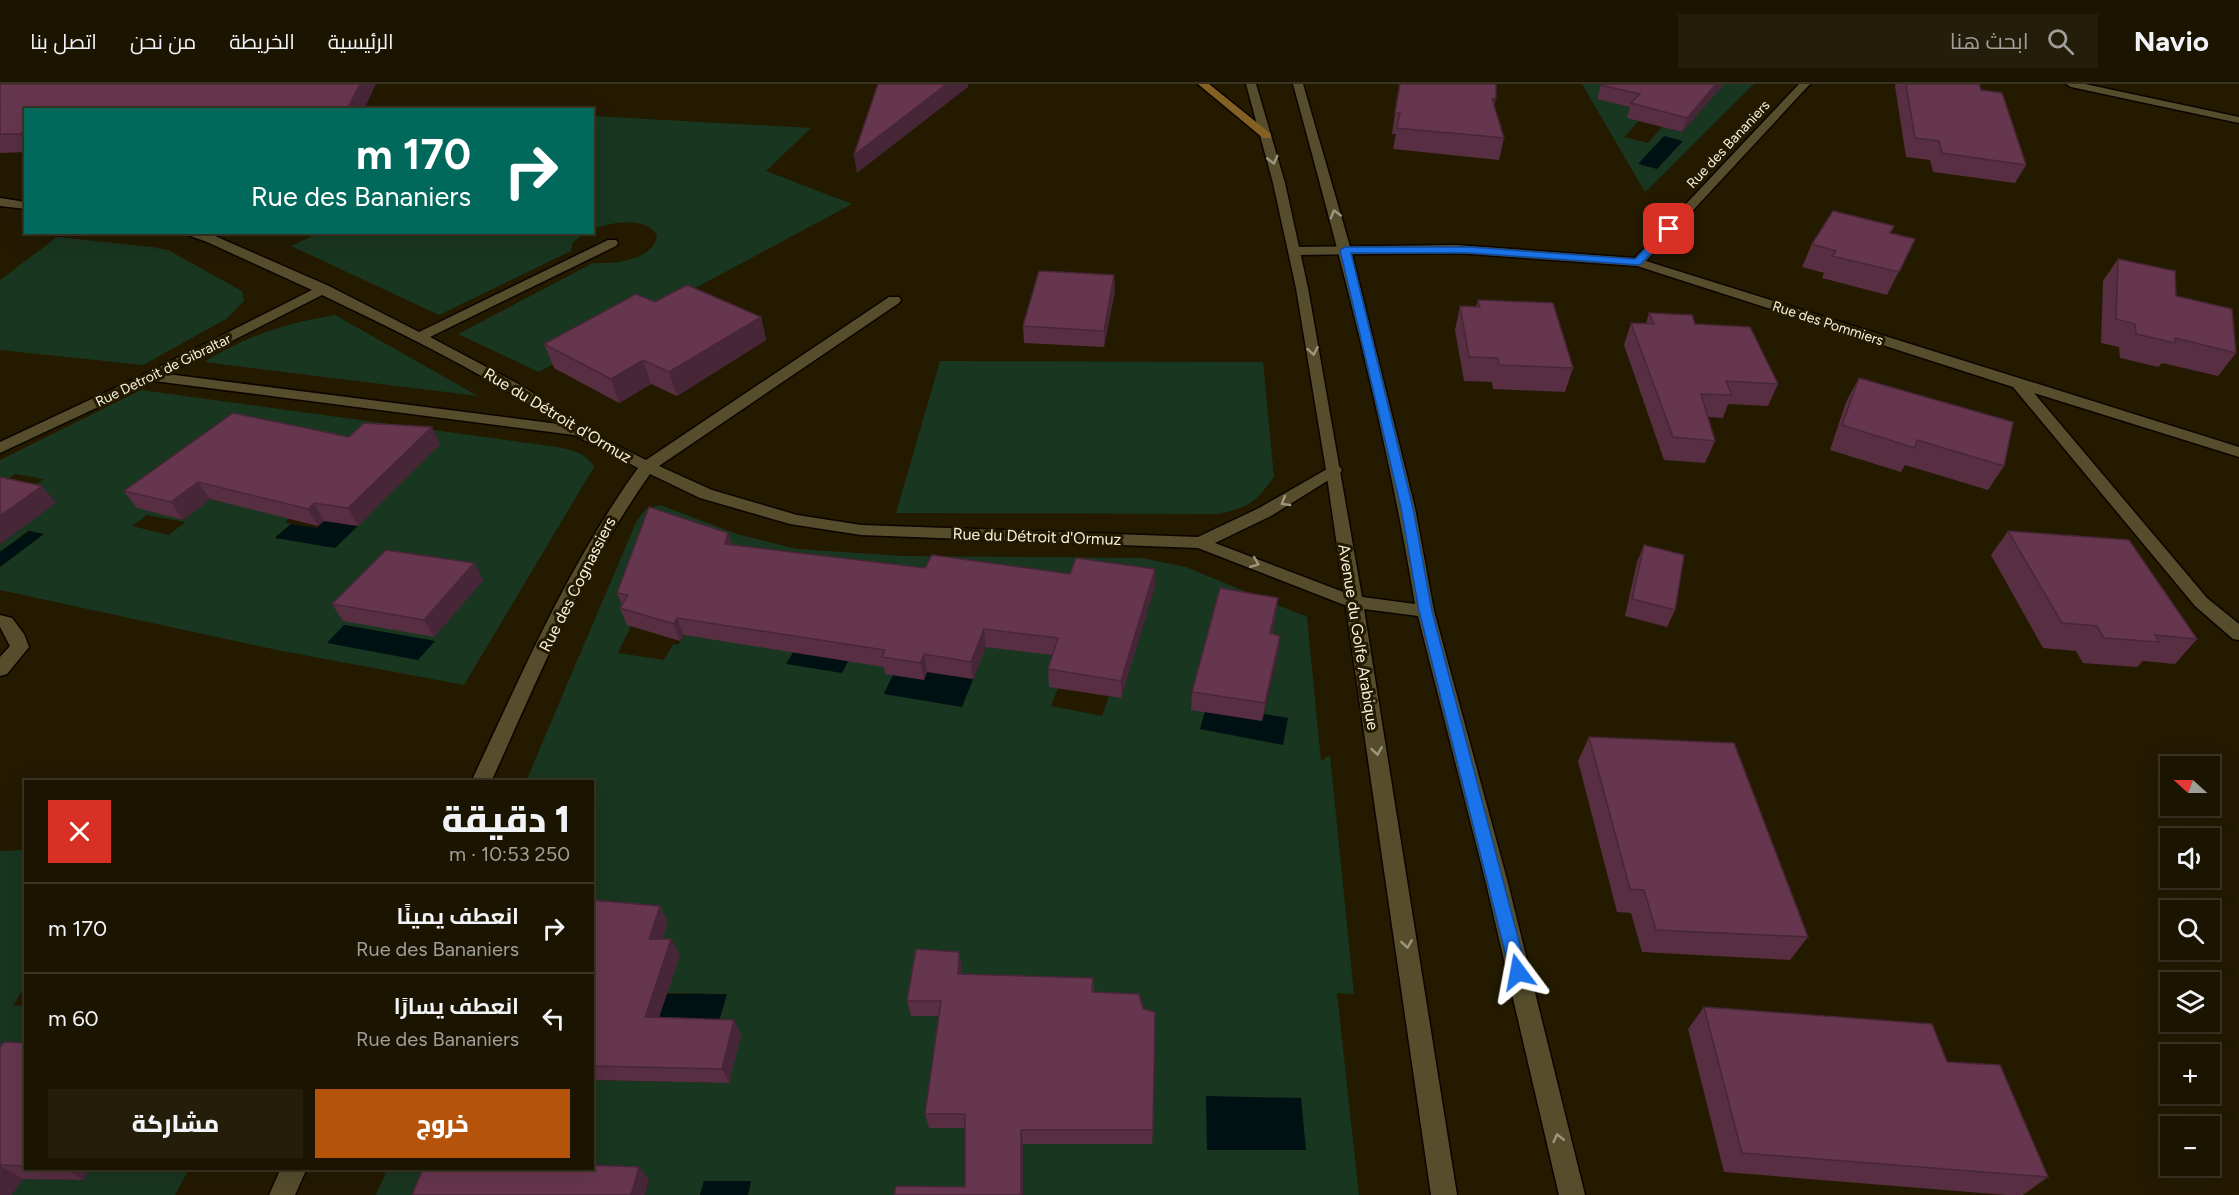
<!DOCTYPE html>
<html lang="ar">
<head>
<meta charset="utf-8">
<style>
  :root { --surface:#1a1400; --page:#231d0a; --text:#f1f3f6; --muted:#9f9e99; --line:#383322; --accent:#b45309 }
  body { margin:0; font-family:Figtree,Cairo,sans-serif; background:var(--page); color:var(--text); direction:rtl; height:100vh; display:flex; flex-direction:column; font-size:22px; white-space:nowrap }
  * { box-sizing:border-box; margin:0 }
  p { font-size:20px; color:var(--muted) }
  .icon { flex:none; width:33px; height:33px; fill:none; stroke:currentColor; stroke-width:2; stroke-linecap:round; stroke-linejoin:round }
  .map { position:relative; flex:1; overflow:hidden; direction:ltr }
  .panel { position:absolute; left:24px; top:696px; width:570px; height:390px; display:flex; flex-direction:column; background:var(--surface); border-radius:0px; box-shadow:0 6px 24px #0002,0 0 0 2px var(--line); direction:rtl }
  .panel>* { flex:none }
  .hud { position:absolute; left:24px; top:24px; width:570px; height:126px; border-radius:0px; box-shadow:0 6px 24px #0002,0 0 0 2px var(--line); direction:rtl; background:#00695c; color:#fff; overflow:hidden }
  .needle { width:39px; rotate:291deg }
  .controls { position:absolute; left:2160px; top:672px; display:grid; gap:12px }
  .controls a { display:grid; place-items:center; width:60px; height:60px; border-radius:0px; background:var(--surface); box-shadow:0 6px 24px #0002,0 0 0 2px var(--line); font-size:30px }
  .pin { position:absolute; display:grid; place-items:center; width:51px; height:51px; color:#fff; margin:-26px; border-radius:12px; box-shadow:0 3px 9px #0006 }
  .me { position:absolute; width:66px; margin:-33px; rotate:347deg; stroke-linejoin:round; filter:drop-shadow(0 0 4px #0008) }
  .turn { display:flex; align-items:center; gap:21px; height:126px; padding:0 24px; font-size:27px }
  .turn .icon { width:78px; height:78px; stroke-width:2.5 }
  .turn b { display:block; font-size:42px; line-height:51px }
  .round { display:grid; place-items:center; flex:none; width:63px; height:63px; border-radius:0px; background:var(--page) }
  .headline { display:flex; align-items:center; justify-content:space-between; height:102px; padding:0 24px }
  h1 { font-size:36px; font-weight:800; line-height:45px }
  .cta { display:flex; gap:12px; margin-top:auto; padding:12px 24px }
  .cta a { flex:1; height:69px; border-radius:0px; background:var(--accent); color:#fff; font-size:24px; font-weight:800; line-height:69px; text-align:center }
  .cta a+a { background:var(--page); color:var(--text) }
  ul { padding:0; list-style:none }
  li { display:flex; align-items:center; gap:18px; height:90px; padding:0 24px; border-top:2px solid var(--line) }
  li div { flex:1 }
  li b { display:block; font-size:22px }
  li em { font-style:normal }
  header { display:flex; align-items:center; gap:36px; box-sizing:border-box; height:84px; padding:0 30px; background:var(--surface); border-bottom:2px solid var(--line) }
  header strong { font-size:28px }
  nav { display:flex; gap:33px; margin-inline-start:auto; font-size:21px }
  .search { width:420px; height:54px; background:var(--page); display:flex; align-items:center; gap:15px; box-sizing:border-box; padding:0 21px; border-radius:0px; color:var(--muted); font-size:22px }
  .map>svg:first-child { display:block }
  .green { fill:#193620; fill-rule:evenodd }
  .water { fill:#001113 }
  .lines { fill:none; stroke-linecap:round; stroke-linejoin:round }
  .minor-casing { stroke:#0c0500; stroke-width:3 }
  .tertiary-casing { stroke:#0c0500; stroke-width:3 }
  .secondary-casing { stroke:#0c0500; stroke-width:3 }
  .minor { fill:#564d2d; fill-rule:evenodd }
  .tertiary { fill:#564d2d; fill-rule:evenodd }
  .secondary { fill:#846023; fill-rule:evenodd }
  .wall { fill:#582e43 }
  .shaded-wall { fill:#472637 }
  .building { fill:#66364e; stroke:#472637; stroke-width:1.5 }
  .oneway { stroke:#9e977e }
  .route { fill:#1a73e8; stroke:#114b97; stroke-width:1.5 }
  .labels { text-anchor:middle; stroke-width:6; stroke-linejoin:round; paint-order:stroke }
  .far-street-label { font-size:14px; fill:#f7f2e0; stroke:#231a00 }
  .street-label { font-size:16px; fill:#f7f2e0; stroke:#231a00 }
</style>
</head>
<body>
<header>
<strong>Navio</strong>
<div class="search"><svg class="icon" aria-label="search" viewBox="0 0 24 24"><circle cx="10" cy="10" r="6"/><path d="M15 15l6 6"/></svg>ابحث هنا</div>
<nav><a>الرئيسية</a><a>الخريطة</a><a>من نحن</a><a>اتصل بنا</a></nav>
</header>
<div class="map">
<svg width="2239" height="1111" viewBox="0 0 2239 1111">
  <rect width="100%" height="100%" fill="#231a00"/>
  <g class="green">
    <path d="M1582,0H1754L1645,108ZM1598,15L1704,23L1682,48L1662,43L1648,59L1624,53L1639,37L1636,24Z"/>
    <path d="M593,32L811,44L766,87L852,120L539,288L458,250L593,179C613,180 653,177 657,152C646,131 611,139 593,145Z"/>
    <path d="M321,148H585V149L573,158L571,167L439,231L291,162Z"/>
    <path d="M57,153L152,163L168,166L242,207L244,217L226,235L143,281L0,266V196Z"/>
    <path d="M335,231L478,312L204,278C245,252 287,239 335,231Z"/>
    <path d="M940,277L1263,278L1274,393C1255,419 1249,423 1218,430L896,429Z"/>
    <path d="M141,306L557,363C571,366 587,369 594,383L464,601L277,566L0,506V483L43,450L28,447L0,468V460L55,419L20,412L44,395L15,390L0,400V376ZM374,356L440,360L335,464L275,453L291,440L285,438ZM302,359L226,419L210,415L183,436L149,426ZM147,431L184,438V439L169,451L132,442ZM344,541L434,557V558L328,559Z"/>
    <path d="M660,421L737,450L797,465L904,472L1142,474L1186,483L1307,533L1321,677L1330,671L1354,910L1337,909L1359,1111H748L751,1097H704L700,1111H645L649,1096L432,1111H376L387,1085L592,1084L593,996L729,999L715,950L727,910L667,909L679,871L657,870L667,838L593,833L592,698L526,697L637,436L646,425ZM1010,499L962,623L884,609L893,591L885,589ZM1154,502L1121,614L1109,612L1102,632L1051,622L1058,604L1059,571L1047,570ZM707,516L678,561L673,560L664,576L618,569L631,542ZM864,547L787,579L794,567ZM1278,570L1264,630L1288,634L1200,645L1205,628Z"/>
    <path d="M25,766V903L13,921L25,922V973L0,1009V767Z"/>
    <path d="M91,1085H189L175,1111H0V1094L83,1096Z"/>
  </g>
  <g class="water">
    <path d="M1664,52L1683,57L1657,85L1638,80Z"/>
    <path d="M324,437L358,442L335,464L275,454L291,440L317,444Z"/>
    <path d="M29,447L44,450L0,483V468Z"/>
    <path d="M344,541L435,557L418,576L327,559Z"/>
    <path d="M864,547L842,589L786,580L794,567Z"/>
    <path d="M927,588L973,595L962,623L884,610L893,591Z"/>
    <path d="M1205,628L1262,636L1264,630L1288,634L1283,661L1200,645Z"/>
    <path d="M648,910H727L715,950L635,948Z"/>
    <path d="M1206,1012L1301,1014L1306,1066H1207Z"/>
    <path d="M704,1097H751L748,1111H700Z"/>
  </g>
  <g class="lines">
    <g class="minor-casing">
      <g id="minor">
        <path d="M1799,0H1810L1646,177L2239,363V373L2034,309L2207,514L2239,540V556L2233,555L2195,522L2013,303L1637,182L1456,169L1294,171L1288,167L1294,163L1456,161L1635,174Z"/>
        <path d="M2066,0H2085L2239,33V39L2071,3Z"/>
        <path d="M0,114L26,118V125L0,122Z"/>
        <path d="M180,148H201L215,152L329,202L419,248L608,156H616L618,159L616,162L430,253L524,303L584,345L646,376L889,213H899L901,216L899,219L659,382L712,406L797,431L861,441L1198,453L1259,424L1334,381L1340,383L1342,386L1340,389L1271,432L1215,459L1359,514L1362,518L1359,522H1347L1198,464L861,451L790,440L700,414L650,390C583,485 539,592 491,698H471C522,590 568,481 638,384L574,351L154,297L0,369V358L147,289L312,206L207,158ZM322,211C403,250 485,289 558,340L167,290Z"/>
        <path d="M0,531L12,534L24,550L29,563L7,590L0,592V573L10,562L0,543Z"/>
        <path d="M281,1084H307L295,1111H269Z"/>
      </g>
    </g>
    <g class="tertiary-casing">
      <path id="tertiary" d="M1246,0H1256L1285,99L1308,204L1362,513L1415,520C1386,344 1340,172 1293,0H1303L1351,166L1415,424L1434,527L1508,799L1585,1111H1559L1486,799L1418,532L1364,525L1457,1111H1431L1326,386L1296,204L1273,99Z"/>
    </g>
    <g class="secondary-casing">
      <path id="secondary" d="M1198,0H1209L1271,50V54H1263Z"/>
    </g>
    <use href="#minor" class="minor"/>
    <use href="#tertiary" class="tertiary"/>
    <use href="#secondary" class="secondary"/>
  </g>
  <g class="wall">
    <path d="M0,0L364,26H26V68L0,69Z"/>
    <path d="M1399,0L1496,14L1494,23L1504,54L1499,76L1393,65L1396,50H1392Z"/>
    <path d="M1724,0L1682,48L1627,34L1630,23L1597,15L1601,1Z"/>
    <path d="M1896,0H1979L1981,6L2026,81L2015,99L1933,88L1930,76L1906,73L1895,2Z"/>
    <path d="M1890,149L1915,155L1887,211L1822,194L1824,189L1802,183L1812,160Z"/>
    <path d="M2118,175L2176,212L2236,269L2218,292L2162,279L2158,283L2120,274L2119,263L2101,259L2103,197Z"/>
    <path d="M1114,191L1115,207L1104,263L1024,259L1023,242Z"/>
    <path d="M1478,216L1573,284L1565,308L1493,305L1492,298L1464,297L1455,246L1460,222L1476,223Z"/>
    <path d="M655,218L761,233L766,256L677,312L651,300L619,319L554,284L544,260Z"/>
    <path d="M1649,229L1695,240L1778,300L1768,322L1728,320L1723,334L1708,333L1715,357L1705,379L1664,376L1624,261L1631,239L1646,240Z"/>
    <path d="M1859,294L2004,382L1988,406L1905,381L1901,388L1830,366L1846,318Z"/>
    <path d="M349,353L440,360L358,442L324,437L318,442L210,415L183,436L137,424L124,407Z"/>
    <path d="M2008,447L2197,555L2175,580L2143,577L2137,583L2083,579L2076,567L2043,564L1991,471Z"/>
    <path d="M728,449L732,461L925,484L1070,490L1155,485V502L1121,614L1049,603L1048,585L1052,571L986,563L973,595L927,588L924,596L885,590L884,583L684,551L680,557L627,541L620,524L622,521L617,509Z"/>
    <path d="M1644,461L1675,526L1667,543L1625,532L1637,478Z"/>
    <path d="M474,479L483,496L434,553L343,537L332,520Z"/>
    <path d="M1276,531L1272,550L1280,552L1278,569L1262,637L1191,626L1192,608Z"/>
    <path d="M1589,653L1808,853L1790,876L1642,868L1631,829L1617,828L1578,677Z"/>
    <path d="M592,816L668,838L662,855H671L680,871L659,933L734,936L741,951L729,999L592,996Z"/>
    <path d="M962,883L961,890L1093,894L1094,908L1153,1046L1152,1060H1023L965,1103V1044H929L925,1030L939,932H911L907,917Z"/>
    <path d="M1704,923L2048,1093L2023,1111H2006L1724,1088L1688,945Z"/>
    <path d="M26,959V1084H91L83,1096L23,1095L11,1111H0V963Z"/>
  </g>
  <g class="shaded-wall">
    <path d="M360,0H376L364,26H347Z"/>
    <path d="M947,0H968V3L857,89L854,71Z"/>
    <path d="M1716,0H1724L1682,48L1687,34Z"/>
    <path d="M1496,14L1492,35V15Z"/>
    <path d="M26,46V59L20,50Z"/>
    <path d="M1114,191L1115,207L1104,263V247Z"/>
    <path d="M761,233L766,256L677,312L669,288Z"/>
    <path d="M643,276L651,300L619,319L611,295Z"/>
    <path d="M432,343L440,360L358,442L348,424Z"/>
    <path d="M198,398L210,415L183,436L171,418Z"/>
    <path d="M42,402L56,419L0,460V432Z"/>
    <path d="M314,419L324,437L318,442L308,425Z"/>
    <path d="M728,449L733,466L725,460Z"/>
    <path d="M474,479L483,496L434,553L424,536Z"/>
    <path d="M1155,485V502L1121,614V597Z"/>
    <path d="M1278,514L1276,531L1268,567L1270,549Z"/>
    <path d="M677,534L684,551L680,557L674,540Z"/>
    <path d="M984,545L986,563L973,595L971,578Z"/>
    <path d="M1280,552L1278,569L1262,637L1265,619Z"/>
    <path d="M924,570L927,588L924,596L921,579Z"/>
    <path d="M660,822L668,838L657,870L649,855Z"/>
    <path d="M671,855L680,871L654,948L645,933Z"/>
    <path d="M959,868L962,883L961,905L958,890Z"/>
    <path d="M734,936L741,951L729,999L722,985Z"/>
    <path d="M1021,1046L1023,1060V1111H1021Z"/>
    <path d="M0,1082L23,1095L11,1111H0Z"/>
    <path d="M639,1083L649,1096L645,1111H631Z"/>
    <path d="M65,1084H91L83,1096Z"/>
  </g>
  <g class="building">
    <path d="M0,0H360L347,26H64L56,24L54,26H26V46L20,50H0Z"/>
    <path d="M878,0H947L854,71Z"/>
    <path d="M1400,0H1496V14L1492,15L1504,54L1397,44L1400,29H1395Z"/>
    <path d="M1602,0H1716L1687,34L1631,19L1640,10L1601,1Z"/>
    <path d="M1906,0H1979L1981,6L2002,9L2026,81L1942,69L1939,57L1915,54Z"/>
    <path d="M1833,127L1894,142L1890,149L1915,155L1899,188L1832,172L1836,167L1812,160Z"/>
    <path d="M2118,175L2175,187L2176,212L2232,225L2236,269L2175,254V259L2136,250L2135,240L2116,235Z"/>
    <path d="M1039,187L1114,191L1104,247L1023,242Z"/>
    <path d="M687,201L761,233L669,288L643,276L611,295L544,260L636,210L655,218Z"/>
    <path d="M1478,216L1553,219L1573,284L1499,281L1498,274L1469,273L1460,222L1480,223Z"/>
    <path d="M1649,229L1692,231L1695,240L1750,243L1778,300L1726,297L1732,311L1701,310L1715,357L1673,353L1631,239L1654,240Z"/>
    <path d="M1859,294L2013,338L2004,382L1917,356L1915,364L1842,341Z"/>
    <path d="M233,329L349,353L364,339L432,343L348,424L314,419L308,425L198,398L171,418L124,407Z"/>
    <path d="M0,393L42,402L0,432Z"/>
    <path d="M649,423L728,449L725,460L925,484L932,471L1070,490L1076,474L1155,485L1121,597L1048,585L1058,554L984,545L971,578L924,570L921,579L882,573L885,566L677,534L674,540L620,524L628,511L617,509Z"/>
    <path d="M2008,447L2129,456L2197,555L2155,551L2159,558L2104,554L2097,542L2062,539Z"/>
    <path d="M1644,461L1684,471L1675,526L1632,515Z"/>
    <path d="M386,466L474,479L424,536L332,520Z"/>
    <path d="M1220,504L1278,514L1270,549L1280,552L1265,619L1192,608Z"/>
    <path d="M1589,653L1734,659L1808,853L1656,846L1644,806L1630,805Z"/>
    <path d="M592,816L660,822L649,855H671L645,933L734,936L722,985L592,982Z"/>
    <path d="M916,865L959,868L958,890L1093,894L1092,908L1139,910L1143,925L1155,928L1153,1046H1021V1111H894L896,1102L965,1103V1030H925L941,917H907Z"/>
    <path d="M1704,923L1932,940L1947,978L2000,981L2048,1093L1742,1069Z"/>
    <path d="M4,958L26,959V1082L0,1081V963Z"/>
    <path d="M592,1081L639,1083L631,1111H412L423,1084H592Z"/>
  </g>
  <defs><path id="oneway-chevron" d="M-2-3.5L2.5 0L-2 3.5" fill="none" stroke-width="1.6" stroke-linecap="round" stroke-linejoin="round" transform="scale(1.5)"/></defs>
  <g class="oneway">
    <use href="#oneway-chevron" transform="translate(1273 76) rotate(76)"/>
    <use href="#oneway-chevron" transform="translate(1335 130) rotate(-106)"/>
    <use href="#oneway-chevron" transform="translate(1313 267) rotate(80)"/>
    <use href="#oneway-chevron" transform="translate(1285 418) rotate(150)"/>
    <use href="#oneway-chevron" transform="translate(1255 479) rotate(21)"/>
    <use href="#oneway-chevron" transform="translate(1377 667) rotate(81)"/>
    <use href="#oneway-chevron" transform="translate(1407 860) rotate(81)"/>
    <use href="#oneway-chevron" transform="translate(1558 1054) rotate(-103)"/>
  </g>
  <path class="route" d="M1666,143L1674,145L1641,180L1638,181L1470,169H1351L1413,424L1432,527L1527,888L1524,894L1518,896L1512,894L1510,888L1419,527L1401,424L1340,166L1345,163H1470L1635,175Z"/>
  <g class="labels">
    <g class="far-street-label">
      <text transform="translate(1728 60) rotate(-47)" y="5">Rue des Bananiers</text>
      <text transform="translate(1828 239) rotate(18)" y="5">Rue des Pommiers</text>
      <text transform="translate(163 286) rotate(-26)" y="5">Rue Detroit de Gibraltar</text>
    </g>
    <g class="street-label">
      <text transform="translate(558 331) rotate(31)" y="6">Rue du Détroit d'Ormuz</text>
      <text transform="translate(1037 452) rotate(2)" y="6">Rue du Détroit d'Ormuz</text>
      <text transform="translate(577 500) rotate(-63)" y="6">Rue des Cognassiers</text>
      <text transform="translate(1359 553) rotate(81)" y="6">Avenue du Golfe Arabique</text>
    </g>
  </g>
</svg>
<div class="controls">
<a><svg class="needle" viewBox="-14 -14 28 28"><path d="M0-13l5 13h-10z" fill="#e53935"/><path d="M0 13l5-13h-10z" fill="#9f9e99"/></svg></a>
<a><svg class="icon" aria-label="sound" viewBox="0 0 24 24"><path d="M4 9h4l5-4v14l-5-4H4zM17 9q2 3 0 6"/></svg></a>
<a><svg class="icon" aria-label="search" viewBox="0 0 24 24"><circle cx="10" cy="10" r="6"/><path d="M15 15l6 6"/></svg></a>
<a><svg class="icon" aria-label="layers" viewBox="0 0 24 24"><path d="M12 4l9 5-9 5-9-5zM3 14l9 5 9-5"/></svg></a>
<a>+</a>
<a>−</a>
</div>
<div class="pin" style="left:1669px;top:145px;background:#d93025"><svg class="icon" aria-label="arrive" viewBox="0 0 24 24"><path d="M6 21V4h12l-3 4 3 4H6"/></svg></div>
<svg class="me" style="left:1518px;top:888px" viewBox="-20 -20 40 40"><path d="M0-17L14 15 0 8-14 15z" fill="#1a73e8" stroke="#fff" stroke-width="4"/></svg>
<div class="hud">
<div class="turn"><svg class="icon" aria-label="right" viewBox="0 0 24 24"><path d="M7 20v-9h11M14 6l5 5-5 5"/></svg><div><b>170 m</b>Rue des Bananiers</div></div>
</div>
<section class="panel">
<div class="headline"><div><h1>1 دقيقة</h1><p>250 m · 10:53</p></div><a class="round" style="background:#d93025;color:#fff"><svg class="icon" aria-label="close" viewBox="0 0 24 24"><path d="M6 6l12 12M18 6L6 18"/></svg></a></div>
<ul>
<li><svg class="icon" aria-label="right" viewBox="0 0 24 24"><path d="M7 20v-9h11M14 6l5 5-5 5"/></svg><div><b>انعطف يمينًا</b><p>Rue des Bananiers</p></div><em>170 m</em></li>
<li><svg class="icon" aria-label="left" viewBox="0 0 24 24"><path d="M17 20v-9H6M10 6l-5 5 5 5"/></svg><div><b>انعطف يسارًا</b><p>Rue des Bananiers</p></div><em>60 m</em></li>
</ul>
<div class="cta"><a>خروج</a><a>مشاركة</a></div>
</section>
</div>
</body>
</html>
